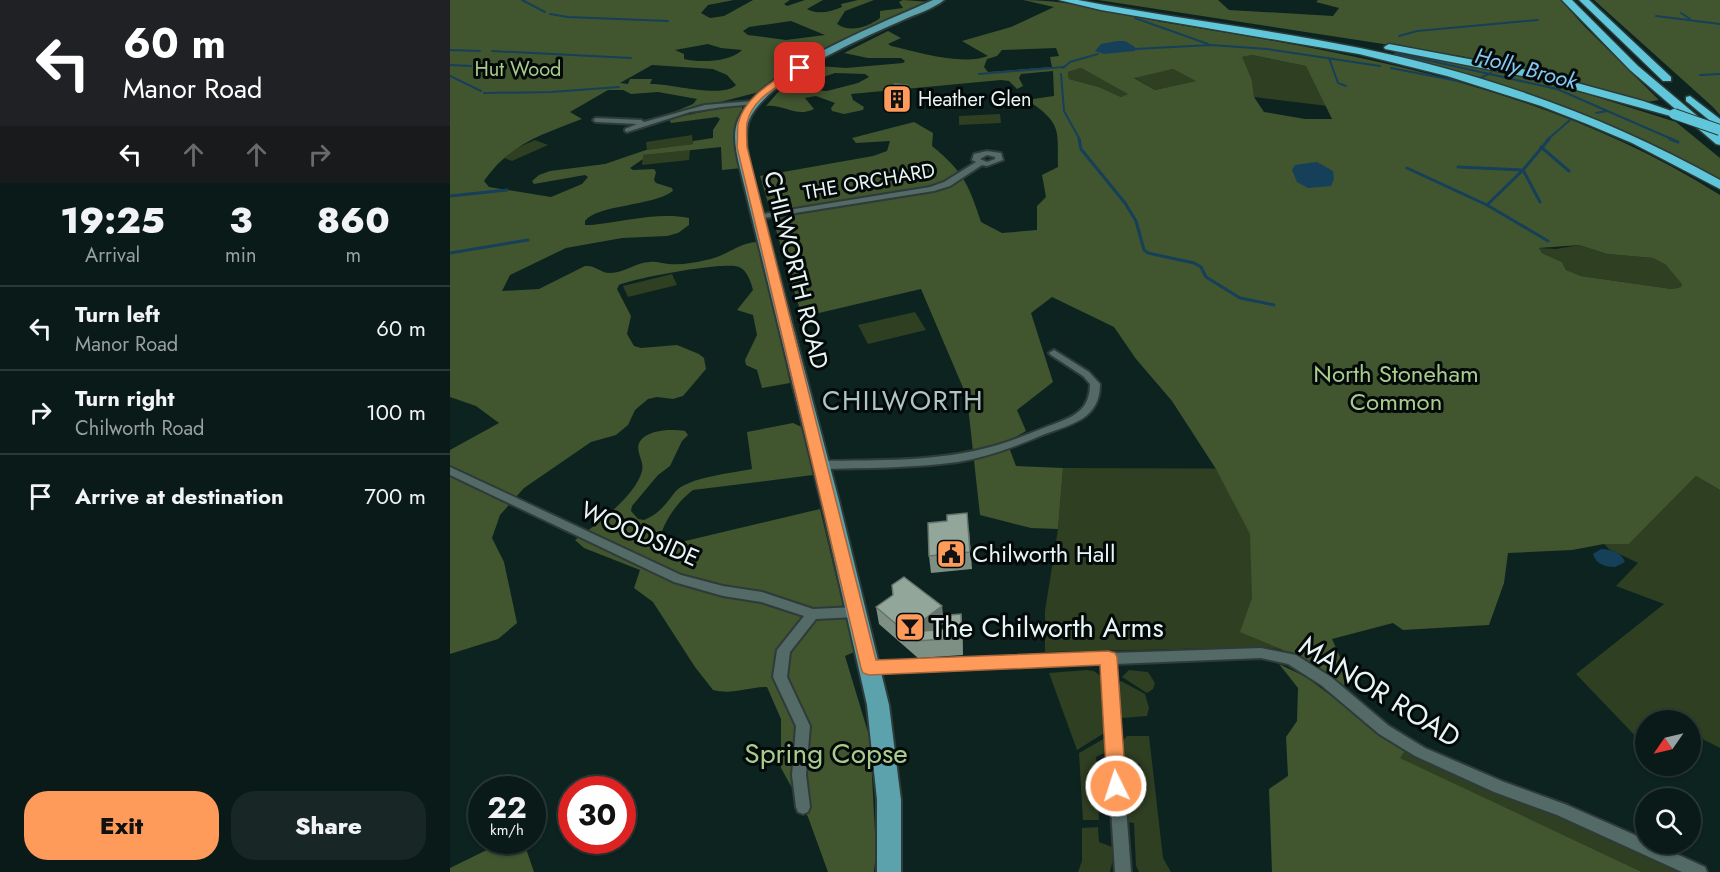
<!DOCTYPE html>
<html lang="en">
<head>
<meta charset="utf-8">
<style>
  :root { --surface:#0a1a18; --page:#182725; --text:#f1f3f6; --muted:#99a1a2; --line:#2a3837; --accent:#ff9b5a }
  body { margin:0; font-family:Jost,sans-serif; background:var(--page); color:var(--text); height:100vh; display:flex; flex-direction:column; font-size:22px; white-space:nowrap }
  * { box-sizing:border-box; margin:0 }
  p { font-size:20px; color:var(--muted) }
  .icon { flex:none; width:33px; height:33px; fill:none; stroke:currentColor; stroke-width:2; stroke-linecap:round; stroke-linejoin:round }
  .map { position:relative; flex:1; overflow:hidden }
  .side { display:flex; flex-direction:column; background:var(--surface); width:450px }
  .side>* { flex:none }
  .banner { background:#202124; color:#fff; overflow:hidden }
  .needle { width:39px; rotate:236deg }
  .fabs { position:absolute; left:1185px; top:710px; display:grid; gap:12px }
  .fabs a { display:grid; place-items:center; width:66px; height:66px; border-radius:50%; background:var(--surface); box-shadow:0 2px 4px #0004,0 0 0 2px var(--line); font-size:30px }
  .speed { position:absolute; left:18px; top:776px; display:flex; gap:12px; font-size:30px; font-weight:700; text-align:center }
  .speed>* { display:grid; place-content:center; width:78px; height:78px; border-radius:50%; background:var(--surface); box-shadow:0 2px 4px #0004,0 0 0 2px var(--line); line-height:1 }
  .speed small { font-size:15px; font-weight:400 }
  .speed .limit { border:9px solid #d22; background:#fff; color:#111 }
  .pin { position:absolute; display:grid; place-items:center; width:51px; height:51px; color:#fff; margin:-26px; border-radius:12px; box-shadow:0 3px 9px #0006 }
  .me { position:absolute; width:66px; margin:-33px; rotate:356deg; stroke-linejoin:round; filter:drop-shadow(0 0 4px #0008) }
  .turn { display:flex; align-items:center; gap:21px; height:126px; padding:0 24px; font-size:27px }
  .turn .icon { width:78px; height:78px; stroke-width:2.5 }
  .turn b { display:block; font-size:42px; line-height:51px }
  .lanes { display:flex; align-items:center; height:57px; padding:0 24px; background:#0003; justify-content:center; gap:30px; direction:ltr }
  .lanes .off { opacity:.35 }
  .eta { display:flex; justify-content:space-evenly; align-items:center; height:102px; text-align:center }
  .eta b { font-size:36px; font-weight:800; line-height:42px }
  .action { display:flex; gap:12px; margin-top:auto; padding:12px 24px }
  .action a { flex:1; height:69px; border-radius:24px; background:var(--accent); color:#111; font-size:24px; font-weight:800; line-height:69px; text-align:center }
  .action a+a { background:var(--page); color:var(--text) }
  ul { padding:0; list-style:none }
  li { display:flex; align-items:center; gap:18px; height:84px; padding:0 24px; border-top:2px solid var(--line) }
  li div { flex:1 }
  li b { display:block; font-size:22px }
  li em { font-style:normal }
  main { display:flex; flex:1; min-height:0 }
  .map>svg:first-child { display:block }
  .green { fill:#2f3f22 }
  .forest { fill:#41552f; fill-rule:evenodd }
  .water { fill:#16405a }
  .lines { fill:none; stroke-linecap:round; stroke-linejoin:round }
  .stream-far1 { stroke:#16405a; stroke-width:2 }
  .stream { stroke:#16405a; stroke-width:3 }
  .minor-casing { stroke:#2e3b39; stroke-width:4 }
  .primary-casing { stroke:#2e3b39; stroke-width:4 }
  .motorway-casing { stroke:#2e3b39; stroke-width:3 }
  .minor { fill:#536a67; fill-rule:evenodd }
  .primary { fill:#5ba2ac; fill-rule:evenodd }
  .motorway { fill:#60c7da; fill-rule:evenodd }
  .motorway-bridge-casing { stroke:#2e3b39; stroke-width:12; stroke-linecap:butt }
  .motorway-bridge { stroke:#60c7da; stroke-width:10 }
  .wall { fill:#7e8f84 }
  .shaded-wall { fill:#67746c }
  .building { fill:#93a69a; stroke:#67746c; stroke-width:1.5 }
  .route { fill:#ff9b5a; stroke:#a6653a; stroke-width:1.5 }
  .labels { text-anchor:middle; stroke-width:6; stroke-linejoin:round; paint-order:stroke }
  .far-park-label { font-size:20px; fill:#a9cc8d; stroke:#030a09 }
  .far-poi-label { font-size:20px; fill:#e8f5f3; stroke:#030a09; text-anchor:start }
  .far-street-label { font-size:20px; fill:#e8f5f3; stroke:#030a09 }
  .far-water-label { font-size:22px; font-style:italic; fill:#85c9f6; stroke:#030a09 }
  .street-label { font-size:24px; fill:#e8f5f3; stroke:#030a09 }
  .park-label { font-size:24px; fill:#a9cc8d; stroke:#030a09 }
  .poi-label { font-size:24px; fill:#e8f5f3; stroke:#030a09; text-anchor:start }
  .quarter-label { font-size:27px; letter-spacing:1.5px; fill:#adc6c2; stroke:#030a09 }
  .near-poi-label { font-size:28px; fill:#e8f5f3; stroke:#030a09; text-anchor:start }
  .near-street-label { font-size:28px; fill:#e8f5f3; stroke:#030a09 }
  .near-park-label { font-size:28px; fill:#a9cc8d; stroke:#030a09 }
</style>
</head>
<body>
<main>
<section class="side">
<div class="banner">
<div class="turn"><svg class="icon" aria-label="left" viewBox="0 0 24 24"><path d="M17 20v-9H6M10 6l-5 5 5 5"/></svg><div><b>60 m</b>Manor Road</div></div>
<div class="lanes"><svg class="icon" aria-label="left" viewBox="0 0 24 24"><path d="M17 20v-9H6M10 6l-5 5 5 5"/></svg><svg class="icon off" aria-label="ahead" viewBox="0 0 24 24"><path d="M12 20V5M6 11l6-6 6 6"/></svg><svg class="icon off" aria-label="ahead" viewBox="0 0 24 24"><path d="M12 20V5M6 11l6-6 6 6"/></svg><svg class="icon off" aria-label="right" viewBox="0 0 24 24"><path d="M7 20v-9h11M14 6l5 5-5 5"/></svg></div>
</div>
<div class="eta">
<div><b>19:25</b><p>Arrival</p></div>
<div><b>3</b><p>min</p></div>
<div><b>860</b><p>m</p></div>
</div>
<ul>
<li><svg class="icon" aria-label="left" viewBox="0 0 24 24"><path d="M17 20v-9H6M10 6l-5 5 5 5"/></svg><div><b>Turn left</b><p>Manor Road</p></div><em>60 m</em></li>
<li><svg class="icon" aria-label="right" viewBox="0 0 24 24"><path d="M7 20v-9h11M14 6l5 5-5 5"/></svg><div><b>Turn right</b><p>Chilworth Road</p></div><em>100 m</em></li>
<li><svg class="icon" aria-label="arrive" viewBox="0 0 24 24"><path d="M6 21V4h12l-3 4 3 4H6"/></svg><div><b>Arrive at destination</b></div><em>700 m</em></li>
</ul>
<div class="action"><a>Exit</a><a>Share</a></div>
</section>
<div class="map">
<svg width="1270" height="872" viewBox="0 0 1270 872">
  <rect width="100%" height="100%" fill="#0d2320"/>
  <g class="green">
    <path d="M802,55L856,66L878,106L804,97L802,80L791,57Z"/>
    <path d="M631,68L679,94L671,97L649,87L619,79L618,72Z"/>
    <path d="M723,69L747,81L705,90L683,77Z"/>
    <path d="M550,114L551,123L509,125V116Z"/>
    <path d="M242,135L243,144L197,150L196,142Z"/>
    <path d="M85,140L98,145L62,161L49,156Z"/>
    <path d="M240,150L239,160L192,165L193,155Z"/>
    <path d="M1129,245L1157,254L1203,258L1216,265L1233,283L1231,287L1222,289L1131,276L1116,270L1112,262L1092,253L1089,248L1106,249Z"/>
    <path d="M222,274L227,285L178,297L173,286Z"/>
    <path d="M465,312L476,330L418,344L408,325Z"/>
    <path d="M613,468L863,469L833,650L815,647L595,652V611L608,529Z"/>
    <path d="M1246,476L1270,490V748L1241,733L1240,720H1196L1195,746L1126,674L1214,604L1166,586L1188,563L1159,549L1154,544H1179Z"/>
    <path d="M637,670L644,671L653,678L659,730L627,750L599,673Z"/>
    <path d="M679,670L698,672L705,683L703,689L697,693L672,677Z"/>
    <path d="M671,681L695,694L699,708L697,716L672,718C666,710 666,693 669,683Z"/>
    <path d="M677,736H699L713,858L721,872H689L686,866L684,823L677,822L679,809L682,806L692,803L690,764L680,763L672,754L670,744Z"/>
    <path d="M657,737L661,750L646,757L649,820H633L629,753Z"/>
    <path d="M955,751L1093,808L1235,872H1192L949,758Z"/>
    <path d="M648,827L649,842L662,847L665,851L660,872H628L632,861V828Z"/>
  </g>
  <g class="forest">
    <path d="M0,0H284L258,5L251,13L260,18L274,16L303,0H340L334,4L337,6L355,0H373L357,9C367,15 381,12 392,7L391,4L408,0H424L395,11L387,24C400,33 418,27 430,18V11L453,8L449,2L453,0L480,2L335,72L309,92L228,113L224,112L243,104L247,99L208,92L181,94L173,90H158L120,112L132,119C91,135 61,143 34,181L39,187L101,197L132,184L138,177L135,175L84,184L82,181L89,175L100,171L155,164L196,150L243,144V141L263,138V130L270,119L267,117L221,123L219,119L280,106H292L293,168L272,170L271,147L193,155V159L180,168L183,170L204,169L206,172L204,180L206,183L222,188L223,191C201,207 148,204 135,221V225H142C174,222 206,212 239,218V225L228,233L217,236L172,238L116,248L60,275L52,291L89,289L135,266C146,265 150,273 160,273C175,273 186,262 200,262C206,261 213,264 219,264C231,265 244,263 256,260C275,257 288,243 307,242L313,255L340,383L312,388L307,370L296,365L295,360L307,335L303,315L287,310L303,290C301,282 297,270 289,267C275,261 185,278 169,285L167,289L181,316L177,334L184,346L191,348L227,345L249,354L254,358L256,369L233,396L223,399L207,397L198,399L185,410L178,425L166,435L141,442L74,488L50,515L42,538L54,562L67,623L48,639L0,654V450L49,423L26,406L0,397ZM341,21L375,35L336,40L298,35L293,31L299,27ZM258,44L271,48L292,50C281,62 249,63 234,59V54L225,50ZM202,65L263,69L277,75L286,85C272,99 220,83 200,84L202,79H180L178,84L170,83Z"/>
    <path d="M573,0C626,0 678,17 730,25C920,56 1104,90 1270,195V490L1246,476L1179,544H1154L1122,550L1058,553L1054,583L1039,625L953,630L943,623L882,639L896,670L894,688L831,649L790,632L802,598L800,534L766,469L722,401L686,359L664,327L602,297L581,313L603,382L567,410L576,431L557,442L566,466L613,468L608,529L581,528L530,515L517,397L471,289L352,317L310,176L423,156L437,151L440,141L406,143L402,138L464,122L483,133L482,146C513,171 519,185 531,222L552,233L587,230V206L596,197L592,175L608,167C607,134 613,125 583,104V99L604,96L603,71L571,74L569,78L573,86L567,89L559,81L551,80L401,94L403,100L414,107L413,110L394,114L382,111L381,108L385,103L366,96L355,98L364,109C346,118 334,104 316,106L329,91L336,88L377,91L408,83L419,77L415,74L385,73L359,82L342,81L368,66L396,68L453,63L455,61L451,58H418L394,53L438,31L451,38L438,44L441,46C468,52 512,66 538,56L512,41L561,27L604,7ZM606,48L609,56L600,57L602,67L538,72L534,67L537,59L547,56L552,50ZM802,55L856,66L882,119H855L814,112L804,97L802,80L792,57ZM631,68L678,94L671,97L649,87L619,79L618,72ZM723,69L746,81L705,90L684,78ZM1129,245L1157,254L1203,258L1216,265L1232,284L1231,287L1222,289L1131,276L1116,270L1112,262L1092,253L1089,248Z"/>
    <path d="M648,0H768L779,10L883,16L889,8L866,2L868,0H1111L1134,26L1209,100L1196,102L1125,81L1011,56Z"/>
    <path d="M1144,0H1270V115L1263,107Z"/>
    <path d="M946,51L1053,71L1121,89L1226,122L1270,158V180C1167,122 1058,85 943,55Z"/>
    <path d="M343,423L356,429L363,475L243,490C228,501 208,527 210,547L370,509L404,652L395,656L420,739L426,851L424,872H378L358,817L331,768V719L317,687C299,687 282,695 263,690L245,667L203,602L184,588L190,570L134,548L125,540C146,525 185,497 192,471C195,461 183,449 191,440C200,429 223,429 235,431L238,435L232,441L220,466L208,475L182,506L181,511L188,519L194,520C209,514 216,504 225,492C238,477 283,473 302,469L297,432Z"/>
    <path d="M829,664L856,677L955,751L950,758L1192,872H822L819,789L838,776L836,737L847,721L848,688Z"/>
    <path d="M57,840H73L84,872H0V868Z"/>
  </g>
  <g class="water">
    <path d="M667,41H675L685,47V51L654,54L645,51L651,44Z"/>
    <path d="M867,162L883,171L884,179L881,186L858,188L847,182L842,170L845,165Z"/>
    <path d="M1151,549C1161,549 1171,552 1175,562L1165,567C1155,567 1146,564 1143,554Z"/>
  </g>
  <g class="lines">
    <g class="stream-far1">
      <path d="M72,0L95,12"/>
      <path d="M1231,13L1240,19"/>
      <path d="M100,14L118,17L218,21"/>
      <path d="M1206,16L1270,24"/>
      <path d="M685,18L758,44"/>
      <path d="M949,36L967,31L1088,20"/>
      <path d="M685,49L761,45L817,49L930,66"/>
      <path d="M0,50L30,51"/>
      <path d="M42,51L181,58"/>
      <path d="M945,53L1107,89L1224,140"/>
      <path d="M879,58L888,83L896,86"/>
      <path d="M0,65L21,66"/>
      <path d="M613,68L620,62L648,54"/>
      <path d="M941,68L1018,83"/>
      <path d="M529,74L613,67"/>
      <path d="M611,74L614,111L630,140"/>
      <path d="M1250,75L1270,74"/>
      <path d="M0,76L31,91"/>
      <path d="M1028,79L1041,73"/>
      <path d="M34,93L101,92L169,87"/>
      <path d="M1146,113L1157,111"/>
      <path d="M1097,140L1120,120"/>
    </g>
    <g class="stream">
      <path d="M629,139L631,149L675,203L686,221L694,250L698,253L744,263L751,267L756,277L790,298L824,305"/>
      <path d="M1220,139L1228,142"/>
      <path d="M1091,147L1119,171"/>
      <path d="M1008,167L1073,170L1090,202"/>
      <path d="M957,168L1037,205L1098,241"/>
      <path d="M0,196L57,190"/>
      <path d="M1037,205L1073,170L1099,139"/>
      <path d="M0,253L78,240"/>
    </g>
    <g class="minor-casing">
      <g id="minor">
        <path d="M303,101L305,102V104L272,107L240,112L177,132L175,131V129L187,124L146,122L143,120L146,118L191,120L194,122L255,105Z"/>
        <path d="M537,151L551,153L553,160L537,166L532,165L500,186L484,191L308,219L304,217L308,215L480,187L494,182L526,162L522,160L524,154ZM537,155L545,157V159L537,162L530,159Z"/>
        <path d="M604,350L639,372L650,384C650,419 622,424 595,434C567,446 538,457 508,462C463,468 416,468 371,469L366,465L371,461C428,460 488,462 544,446C560,442 575,435 591,429C615,419 640,416 640,384L633,376L601,355L599,353Z"/>
        <path d="M0,467L231,575L273,586L312,592L363,609L406,607L410,609L412,612L410,615L406,617L366,619L340,652L337,677L360,726L356,775L360,807L358,812L353,814L348,812L346,807L342,775L346,726L323,677L327,650L354,616L311,602L273,596L224,582L0,475Z"/>
        <path d="M811,648L846,655L881,677L939,726L975,748L1054,782L1117,805L1196,840V843H1202L1255,867L1257,872H1232L1107,815L1044,792L965,756L929,734L871,685L838,664L811,658L665,664L681,872H665L652,664L419,673L414,672L412,668L414,664L419,663L653,654L658,652L663,653Z"/>
      </g>
    </g>
    <g class="primary-casing">
      <path id="primary" d="M483,0H494C483,9 466,14 453,20C413,38 312,80 298,123C294,136 297,151 300,164L389,501L439,705L451,800V872H427V800L417,705L371,501L289,164C286,151 283,136 287,123C306,70 434,23 483,0Z"/>
    </g>
    <g class="motorway-casing">
      <g id="motorway">
        <path d="M609,0H628C722,18 817,29 910,48C1036,74 1158,117 1270,180V189L1182,143L1137,124L1091,106L997,76L909,54L651,10Z"/>
        <path d="M1112,0H1122L1188,66L1270,135V145L1266,144L1180,70Z"/>
        <path d="M1129,0H1139L1221,77V81H1213Z"/>
        <path d="M939,44L1083,71L1193,101L1230,114L1224,117L1083,78L935,49L934,47Z"/>
        <path d="M1240,96L1270,119V129L1236,101V97Z"/>
      </g>
    </g>
    <use href="#minor" class="minor"/>
    <use href="#primary" class="primary"/>
    <use href="#motorway" class="motorway"/>
    <g class="motorway-bridge-casing">
      <path id="motorway-bridge" d="M1224,114L1270,130"/>
    </g>
    <use href="#motorway-bridge" class="motorway-bridge"/>
  </g>
  <g class="wall">
    <path d="M457,85L458,93L449,104L437,102L436,94Z"/>
    <path d="M519,530L522,569L481,573L479,556Z"/>
    <path d="M426,607L494,623L485,630L499,629L511,614L513,631V655L468,658L429,624Z"/>
  </g>
  <g class="shaded-wall">
    <path d="M457,85L458,93L449,104L448,95Z"/>
    <path d="M492,606L494,623L470,641L457,632Z"/>
    <path d="M511,614L513,631V655L512,638Z"/>
  </g>
  <g class="building">
    <path d="M445,84L457,85L448,95L436,94Z"/>
    <path d="M517,513L520,552L479,556L478,523L497,521V515Z"/>
    <path d="M454,577L492,606L457,632L499,629V615L511,614L512,638L466,641L426,607L443,595L442,585Z"/>
  </g>
  <path class="route" d="M347,66L354,68C335,85 303,94 297,123C296,131 297,140 297,147L426,660L658,651L665,653L667,657L676,786L673,792L666,795L659,792L657,786L650,665L419,675L413,673L411,668L287,147C288,140 287,131 288,124C294,96 326,80 347,66Z"/>
  <defs>
    <g id="building-square" transform="scale(1.5)"><rect x="-9" y="-9" width="18" height="18" rx="4" fill="#ff9b5a" stroke="#030a09"/><path d="M-4-6H4V6H1V3H-1V6H-4ZM-2.5-4.3h1.7v1.8h-1.7ZM.8-4.3h1.7v1.8H.8ZM-2.5-1h1.7V.8h-1.7ZM.8-1h1.7V.8H.8Z" fill="#111"/></g>
    <g id="civic-square" transform="scale(1.5)"><rect x="-9" y="-9" width="18" height="18" rx="4" fill="#ff9b5a" stroke="#030a09"/><path d="M-.6-6.5H3V-4.5H.6V-3L4-1V1h2V6H-6V1h2V-1L-.6-3ZM-1.2 2.5V6h2.4V2.5Z" fill="#111"/></g>
    <g id="bar-square" transform="scale(1.5)"><rect x="-9" y="-9" width="18" height="18" rx="4" fill="#ff9b5a" stroke="#030a09"/><path d="M-6-5H6L.8 .8V4.5H3.5V6h-7V4.5H-.8V.8Z" fill="#111"/></g>
  </defs>
  <g fill-rule="evenodd">
    <use href="#building-square" x="447" y="99"/>
    <use href="#civic-square" x="501" y="554"/>
    <use href="#bar-square" x="460" y="627"/>
  </g>
  <g class="labels">
    <g class="far-park-label">
      <text x="68" y="76">Hut Wood</text>
    </g>
    <g class="far-poi-label">
      <text x="468" y="106">Heather Glen</text>
    </g>
    <g class="far-street-label">
      <text transform="translate(419 181) rotate(-10)" y="7">THE ORCHARD</text>
    </g>
    <g class="far-water-label">
      <text transform="translate(1076 68) rotate(15)" y="8">Holly Brook</text>
    </g>
    <g class="street-label">
      <text transform="translate(346 270) rotate(76)" y="8">CHILWORTH ROAD</text>
      <text transform="translate(190 534) rotate(24)" y="8">WOODSIDE</text>
    </g>
    <g class="park-label">
      <text x="946" y="382">North Stoneham<tspan x="946" dy="28">Common</tspan></text>
    </g>
    <g class="poi-label">
      <text x="522" y="562">Chilworth Hall</text>
    </g>
    <g class="quarter-label">
      <text x="453" y="410">CHILWORTH</text>
    </g>
    <g class="near-poi-label">
      <text x="481" y="637">The Chilworth Arms</text>
    </g>
    <g class="near-street-label">
      <text transform="translate(930 691) rotate(32)" y="10">MANOR ROAD</text>
    </g>
    <g class="near-park-label">
      <text x="376" y="763">Spring Copse</text>
    </g>
  </g>
</svg>
<div class="fabs">
<a><svg class="needle" viewBox="-14 -14 28 28"><path d="M0-13l5 13h-10z" fill="#e53935"/><path d="M0 13l5-13h-10z" fill="#99a1a2"/></svg></a>
<a><svg class="icon" aria-label="search" viewBox="0 0 24 24"><circle cx="10" cy="10" r="6"/><path d="M15 15l6 6"/></svg></a>
</div>
<div class="speed"><div>22<small>km/h</small></div><div class="limit">30</div></div>
<div class="pin" style="left:350px;top:68px;background:#d93025"><svg class="icon" aria-label="arrive" viewBox="0 0 24 24"><path d="M6 21V4h12l-3 4 3 4H6"/></svg></div>
<svg class="me" style="left:666px;top:786px" viewBox="-20 -20 40 40"><circle r="17" fill="#ff9b5a" stroke="#fff" stroke-width="3"/><path d="M0-11L8 9 0 5-8 9z" fill="#fff"/></svg>
</div>
</main>
</body>
</html>
